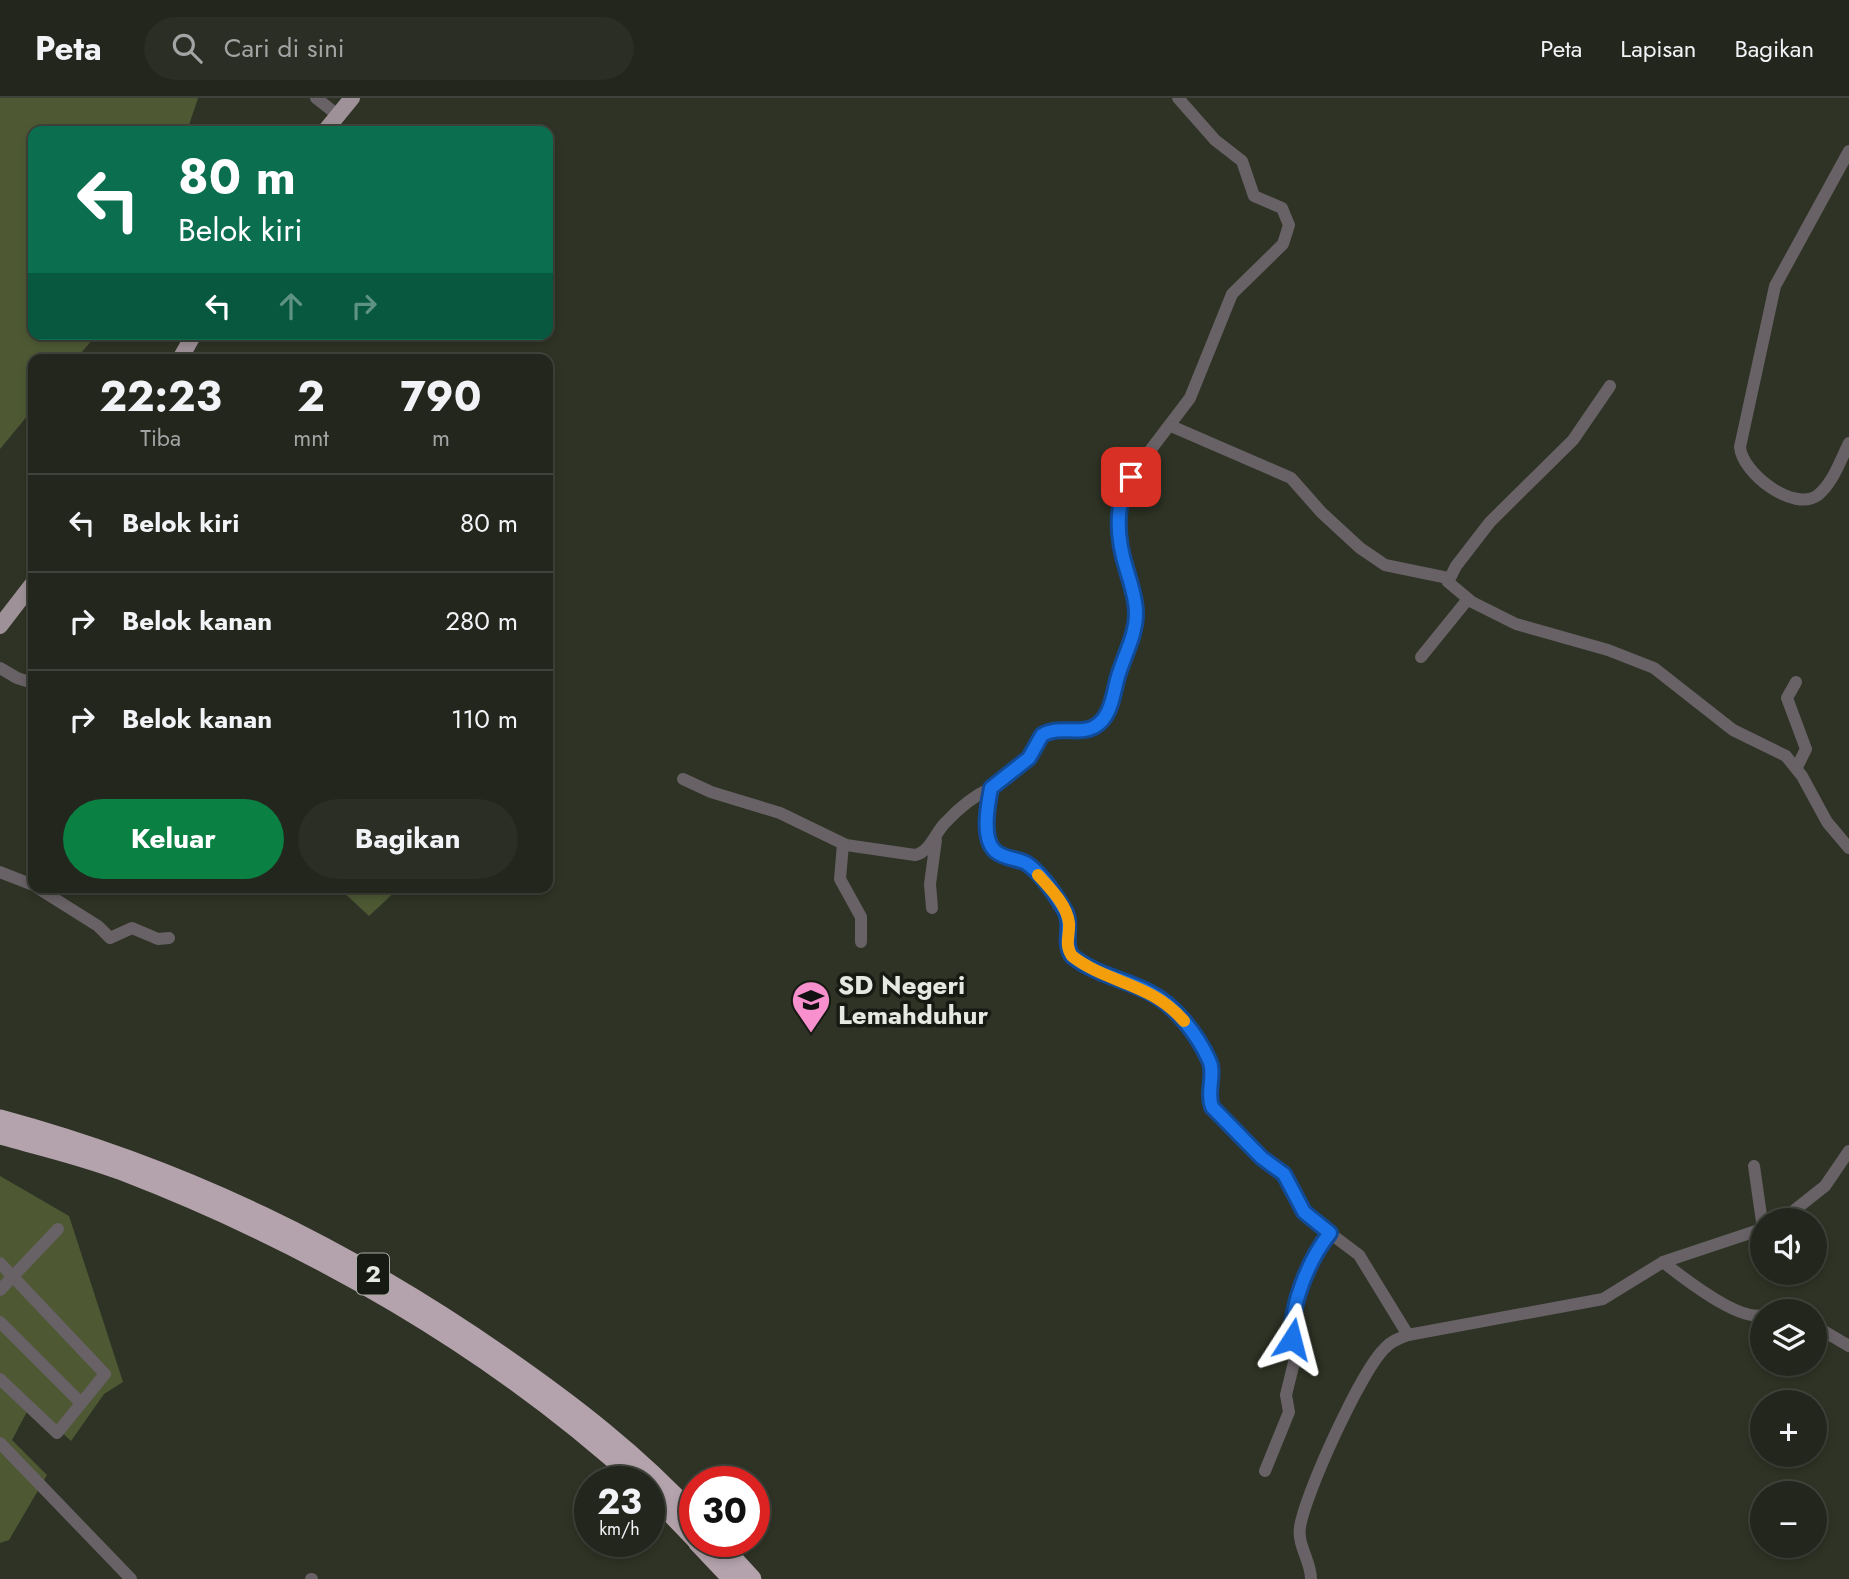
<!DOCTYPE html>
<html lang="id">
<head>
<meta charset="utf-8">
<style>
  :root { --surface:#22261c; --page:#2a2e25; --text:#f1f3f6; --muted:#a2a5a3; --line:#3f433b; --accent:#0b8043 }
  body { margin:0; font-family:Jost,sans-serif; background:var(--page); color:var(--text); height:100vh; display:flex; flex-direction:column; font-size:26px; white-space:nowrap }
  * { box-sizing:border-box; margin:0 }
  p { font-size:23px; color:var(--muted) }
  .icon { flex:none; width:38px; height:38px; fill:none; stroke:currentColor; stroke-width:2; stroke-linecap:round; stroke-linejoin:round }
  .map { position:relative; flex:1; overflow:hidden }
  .details { position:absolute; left:28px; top:256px; width:525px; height:539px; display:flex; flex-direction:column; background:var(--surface); border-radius:14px; box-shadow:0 4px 10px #0003,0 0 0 2px var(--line) }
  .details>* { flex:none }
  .banner { position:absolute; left:28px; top:28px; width:525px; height:214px; border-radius:14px; box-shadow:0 4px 10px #0003,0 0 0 2px var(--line); background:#0b6e4f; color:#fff; overflow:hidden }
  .buttons { position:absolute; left:1750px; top:1110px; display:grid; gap:14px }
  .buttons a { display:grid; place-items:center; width:77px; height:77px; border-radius:50%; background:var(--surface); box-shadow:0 4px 10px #0003,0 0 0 2px var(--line); font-size:35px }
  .speed { position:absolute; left:574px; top:1368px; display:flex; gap:14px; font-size:35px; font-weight:700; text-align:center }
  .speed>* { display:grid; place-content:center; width:91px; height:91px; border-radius:50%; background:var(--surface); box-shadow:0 4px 10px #0003,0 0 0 2px var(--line); line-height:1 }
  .speed small { font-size:18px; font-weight:400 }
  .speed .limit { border:10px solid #d22; background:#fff; color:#111 }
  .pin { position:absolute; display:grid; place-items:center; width:60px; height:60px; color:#fff; margin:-30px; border-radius:14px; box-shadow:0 4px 10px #0006 }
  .me { position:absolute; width:77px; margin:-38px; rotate:9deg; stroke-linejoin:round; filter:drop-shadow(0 0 5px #0008) }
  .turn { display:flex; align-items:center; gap:24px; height:147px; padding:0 35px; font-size:32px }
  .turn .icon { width:91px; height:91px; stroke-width:2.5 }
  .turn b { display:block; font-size:49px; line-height:60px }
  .lanes { display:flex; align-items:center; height:66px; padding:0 35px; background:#0003; justify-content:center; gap:35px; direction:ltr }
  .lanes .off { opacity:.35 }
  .eta { display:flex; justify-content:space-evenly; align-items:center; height:119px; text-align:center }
  .eta b { font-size:42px; font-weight:700; line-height:49px }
  .cta { display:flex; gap:14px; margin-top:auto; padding:14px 35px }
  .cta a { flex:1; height:80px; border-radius:42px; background:var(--accent); color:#fff; font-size:28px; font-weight:700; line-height:80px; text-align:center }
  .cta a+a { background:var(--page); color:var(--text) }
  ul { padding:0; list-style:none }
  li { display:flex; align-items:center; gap:21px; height:98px; padding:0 35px; border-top:2px solid var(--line) }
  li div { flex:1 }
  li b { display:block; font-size:26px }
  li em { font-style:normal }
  header { display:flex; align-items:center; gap:42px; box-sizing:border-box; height:98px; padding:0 35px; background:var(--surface); border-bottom:2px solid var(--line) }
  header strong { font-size:33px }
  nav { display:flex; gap:38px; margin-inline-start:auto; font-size:24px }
  .search { width:490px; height:63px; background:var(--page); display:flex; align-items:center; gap:18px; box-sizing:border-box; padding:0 24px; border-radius:38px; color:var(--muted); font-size:26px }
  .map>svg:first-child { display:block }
  .green { fill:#4e5934 }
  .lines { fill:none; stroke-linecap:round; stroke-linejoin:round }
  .minor { stroke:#686165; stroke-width:12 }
  .major { stroke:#9f9198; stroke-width:16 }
  .highway { stroke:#b4a3ac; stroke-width:19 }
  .route-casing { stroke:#114b97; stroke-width:18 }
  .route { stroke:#1a73e8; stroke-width:12 }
  .slow { stroke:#f59e0b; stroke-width:12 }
  .labels { text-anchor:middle; stroke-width:7; stroke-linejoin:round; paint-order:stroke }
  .shield { fill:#171913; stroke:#a8aba3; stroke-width:2 }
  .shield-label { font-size:24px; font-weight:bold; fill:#e6e9e1 }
  .poi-label { font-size:26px; font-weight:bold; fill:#e6e9e1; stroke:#171913; text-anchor:start }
</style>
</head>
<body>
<header>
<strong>Peta</strong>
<div class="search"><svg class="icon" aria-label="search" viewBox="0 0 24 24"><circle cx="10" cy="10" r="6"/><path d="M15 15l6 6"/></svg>Cari di sini</div>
<nav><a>Peta</a><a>Lapisan</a><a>Bagikan</a></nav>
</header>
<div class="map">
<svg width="1849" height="1481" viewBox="0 0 1849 1481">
  <rect width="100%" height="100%" fill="#2e3325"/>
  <g class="green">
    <path d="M0,0H198L187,33H33V236H97L76,261H33V311L0,351Z"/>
    <path d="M338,789H400L369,818Z"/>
    <path d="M0,1078L69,1118L123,1284L104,1296L71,1343L31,1306L12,1342L47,1377L9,1442L0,1445Z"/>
  </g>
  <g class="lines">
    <g class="minor">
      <path d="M316,0L339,18"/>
      <path d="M1178,0L1215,42L1242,63L1254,98L1282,110L1289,127L1283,146L1232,196L1190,300L1136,371L1121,399L1119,423L1122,458L1135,499L1136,521L1134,538L1122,566L1110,609C1091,645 1070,621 1042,637L1029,660L991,690C988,706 981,740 995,753C1004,761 1016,760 1026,765C1042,775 1054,796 1064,811C1074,826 1062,843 1072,858C1094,876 1124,881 1149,894C1176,907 1197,935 1209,962C1216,977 1206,993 1212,1009L1262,1060L1284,1076L1307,1118L1359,1157L1408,1237"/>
      <path d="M1849,53L1775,188L1740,349C1742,375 1794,415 1818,397C1833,385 1841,361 1849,345"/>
      <path d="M434,238L436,236"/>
      <path d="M1610,288L1573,342L1490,424L1456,468L1448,484L1472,504L1516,526L1608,552L1654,570L1733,632L1786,658L1802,678L1827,724L1849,750"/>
      <path d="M1171,328L1291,380L1321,414L1360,450L1385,467L1448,480"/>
      <path d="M1421,559L1468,501"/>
      <path d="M0,570L17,580L33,585"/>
      <path d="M1796,584L1787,600L1806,651L1797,669"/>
      <path d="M683,681L711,694L780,715L846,747L915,757C930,754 935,735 945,725C959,710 973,698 991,690"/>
      <path d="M843,746L840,781L861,819V844"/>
      <path d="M0,774L33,787"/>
      <path d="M36,789L98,828L110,840L132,830L158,841L169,840"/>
      <path d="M932,810L930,786L936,742"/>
      <path d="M1754,1068L1762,1124"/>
      <path d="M1782,1122L1825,1088L1849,1053"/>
      <path d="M1663,1164C1682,1179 1738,1223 1762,1217"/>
      <path d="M0,1165L105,1276L57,1335L0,1281"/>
      <path d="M0,1192L58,1131"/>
      <path d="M1771,1213L1784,1209L1794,1213"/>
      <path d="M0,1224L81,1305"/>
      <path d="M1815,1228L1849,1248"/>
      <path d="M0,1345L131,1481"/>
      <path d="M1265,1373L1289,1314L1286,1297L1297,1252L1292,1237L1302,1187L1313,1158L1330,1135"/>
      <path d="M311,1481H312"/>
      <path d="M1311,1481C1311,1463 1297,1447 1300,1429C1305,1396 1361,1273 1385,1250C1391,1243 1400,1240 1408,1237L1603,1201L1663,1164L1762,1131"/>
    </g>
    <g class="major">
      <path d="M325,33L352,0"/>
      <path d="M180,261L194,236"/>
      <path d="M0,528L33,485"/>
    </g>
    <g class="highway">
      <path d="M0,1021C185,1071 347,1150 504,1259C573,1307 638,1357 695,1419"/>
      <path d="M0,1037C40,1048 83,1058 122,1073C309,1145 491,1249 639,1384"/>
      <path d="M649,1393L695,1441"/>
      <path d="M697,1444L732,1481"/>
      <path d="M718,1444L752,1481"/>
    </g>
  </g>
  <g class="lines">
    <g class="route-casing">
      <path id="route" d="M1131,379C1114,407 1117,442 1127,473C1131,487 1136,500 1136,515C1136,539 1123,559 1117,582C1113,597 1111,620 1094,629C1079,637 1060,627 1042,637L1029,660L991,690C988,706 981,740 995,753C1004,761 1016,760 1026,765C1041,775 1055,796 1064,811C1074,826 1062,843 1072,858C1094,876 1124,881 1149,894C1175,907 1197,936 1209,962C1216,976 1206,993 1212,1009L1262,1060L1284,1076L1304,1114L1330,1135C1309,1161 1290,1207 1292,1241"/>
    </g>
    <use href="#route" class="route"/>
    <path class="slow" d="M1038,777C1050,790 1067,807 1069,825C1070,838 1064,846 1072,858C1108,886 1150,884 1184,923"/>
  </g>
  <defs>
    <g id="school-pin" transform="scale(2.0125)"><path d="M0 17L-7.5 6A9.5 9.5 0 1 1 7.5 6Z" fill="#f790cd" stroke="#171913"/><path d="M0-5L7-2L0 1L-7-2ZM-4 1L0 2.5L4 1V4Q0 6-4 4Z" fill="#111"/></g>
  </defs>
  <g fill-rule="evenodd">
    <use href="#school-pin" x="811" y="902"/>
  </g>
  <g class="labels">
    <rect class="shield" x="357" y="1155.5" width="32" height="41" rx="5"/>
    <g class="shield-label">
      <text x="373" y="1184">2</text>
    </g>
    <g class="poi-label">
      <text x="838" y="896">SD Negeri<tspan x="838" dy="30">Lemahduhur</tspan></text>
    </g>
  </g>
</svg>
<div class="buttons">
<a><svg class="icon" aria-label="sound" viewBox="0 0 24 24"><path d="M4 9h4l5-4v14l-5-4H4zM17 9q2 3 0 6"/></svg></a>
<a><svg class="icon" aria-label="layers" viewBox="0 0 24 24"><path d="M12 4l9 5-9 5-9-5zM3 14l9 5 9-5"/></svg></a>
<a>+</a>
<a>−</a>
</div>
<div class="speed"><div>23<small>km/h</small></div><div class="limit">30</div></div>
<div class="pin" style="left:1131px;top:379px;background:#d93025"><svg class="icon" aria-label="arrive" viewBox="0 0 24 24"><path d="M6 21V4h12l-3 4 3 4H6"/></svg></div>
<svg class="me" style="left:1292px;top:1241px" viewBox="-20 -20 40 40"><path d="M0-17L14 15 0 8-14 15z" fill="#1a73e8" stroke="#fff" stroke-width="4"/></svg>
<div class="banner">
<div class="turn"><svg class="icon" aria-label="left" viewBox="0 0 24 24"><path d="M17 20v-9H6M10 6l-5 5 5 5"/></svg><div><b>80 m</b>Belok kiri</div></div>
<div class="lanes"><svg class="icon" aria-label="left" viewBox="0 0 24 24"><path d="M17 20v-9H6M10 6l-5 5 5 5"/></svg><svg class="icon off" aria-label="ahead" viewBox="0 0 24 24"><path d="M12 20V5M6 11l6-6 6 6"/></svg><svg class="icon off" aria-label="right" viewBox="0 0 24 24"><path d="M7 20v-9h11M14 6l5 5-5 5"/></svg></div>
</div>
<section class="details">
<div class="eta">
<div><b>22:23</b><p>Tiba</p></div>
<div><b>2</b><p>mnt</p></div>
<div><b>790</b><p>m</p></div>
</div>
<ul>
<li><svg class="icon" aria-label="left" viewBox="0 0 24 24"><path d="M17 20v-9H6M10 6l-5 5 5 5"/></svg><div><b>Belok kiri</b></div><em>80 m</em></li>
<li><svg class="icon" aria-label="right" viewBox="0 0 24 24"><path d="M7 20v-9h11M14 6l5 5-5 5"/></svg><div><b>Belok kanan</b></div><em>280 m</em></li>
<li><svg class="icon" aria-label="right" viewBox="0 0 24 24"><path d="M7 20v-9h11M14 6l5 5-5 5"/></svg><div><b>Belok kanan</b></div><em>110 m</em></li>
</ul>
<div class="cta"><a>Keluar</a><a>Bagikan</a></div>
</section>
</div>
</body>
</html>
